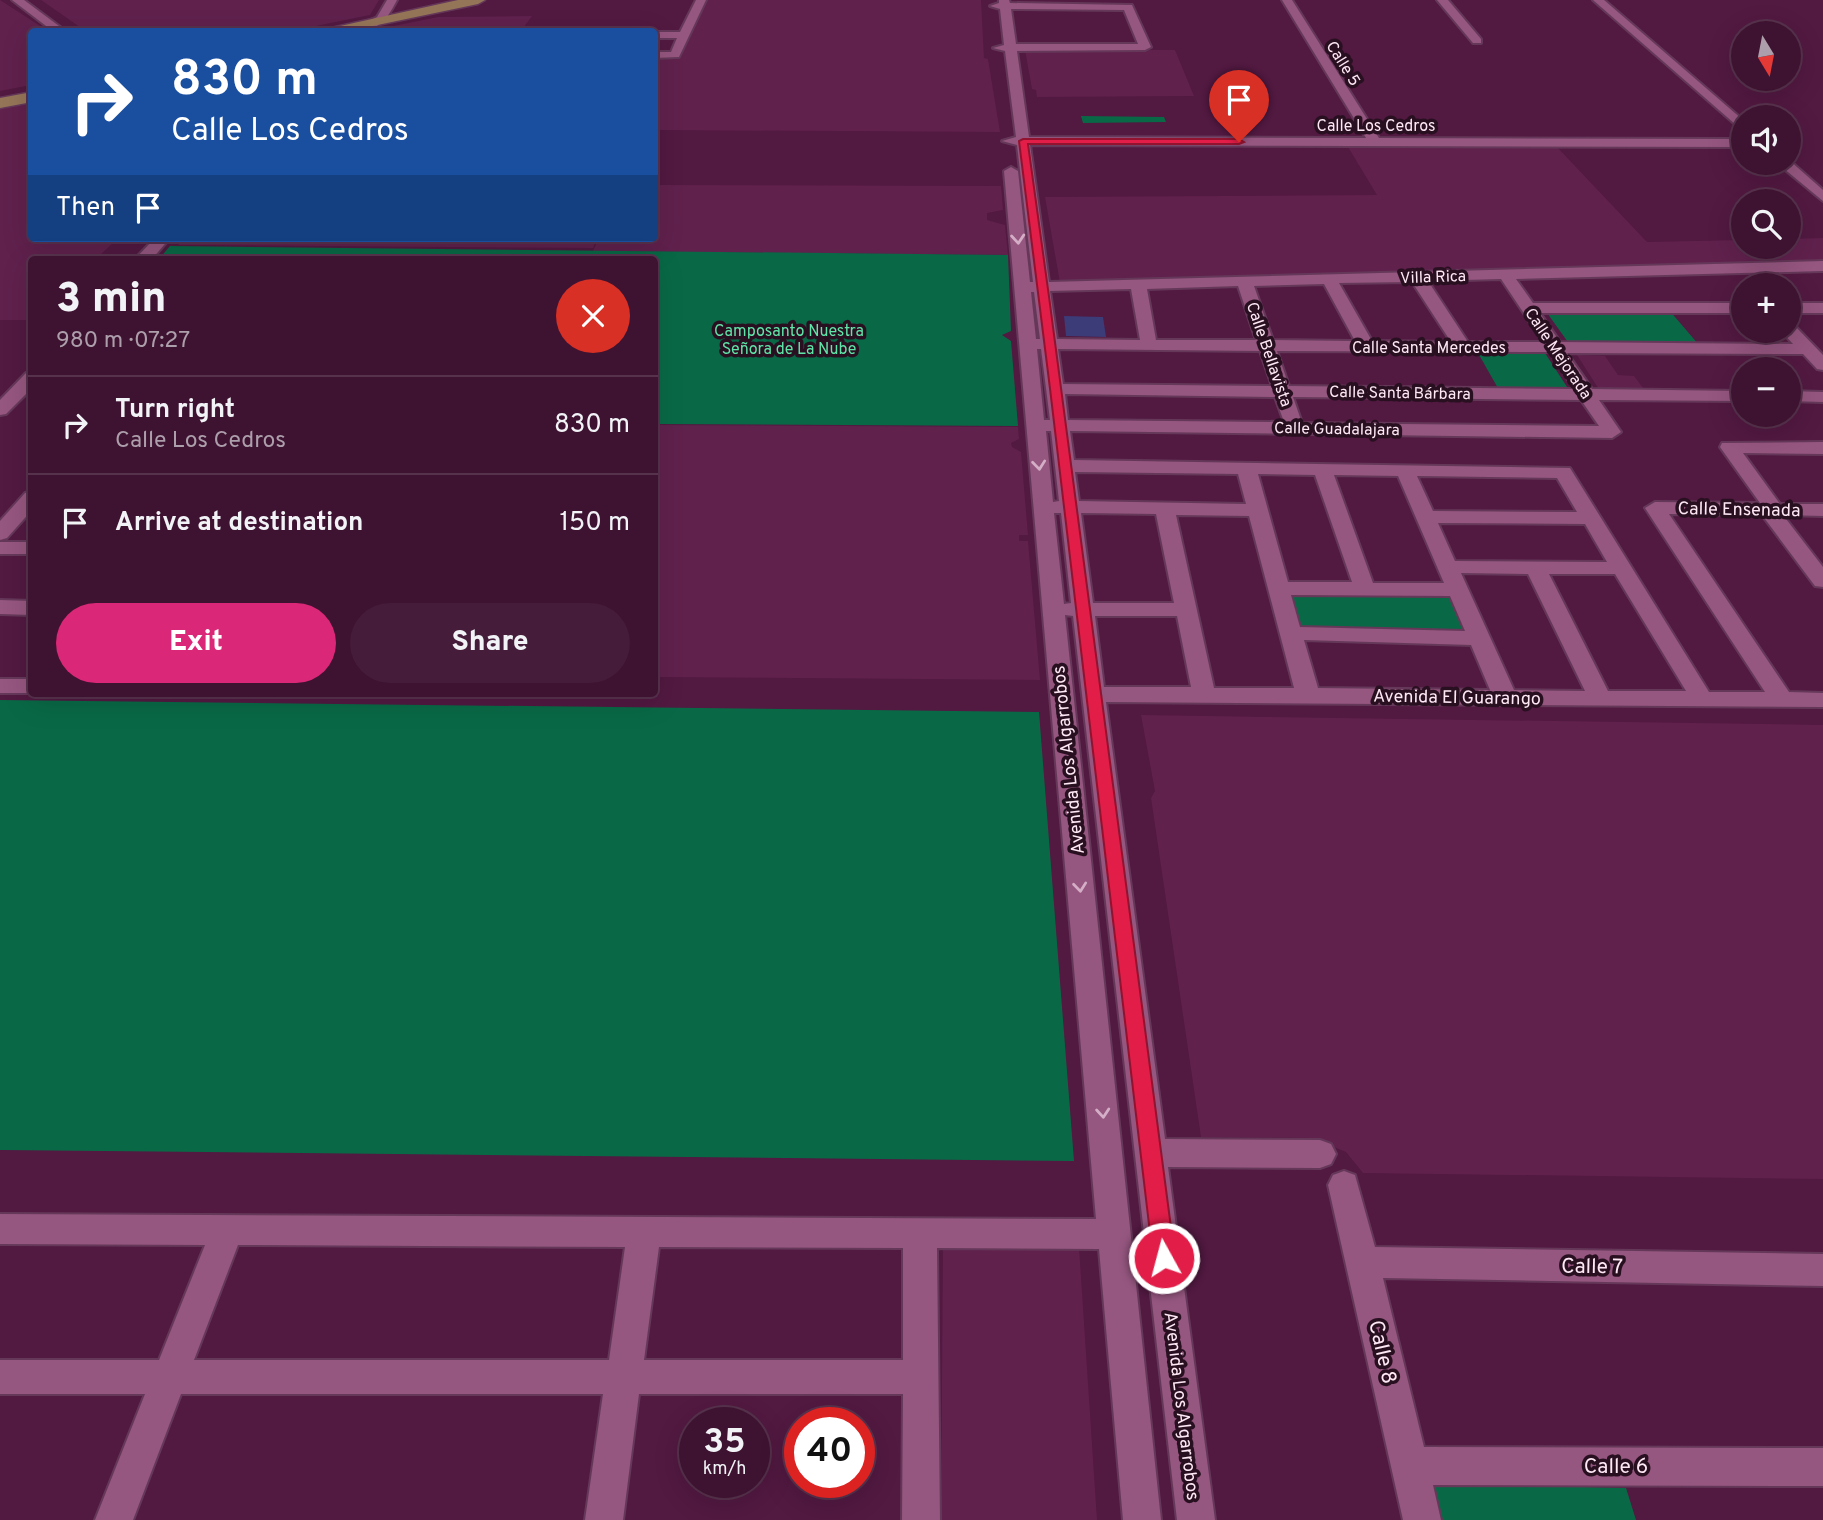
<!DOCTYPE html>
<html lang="en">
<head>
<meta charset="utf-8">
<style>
  :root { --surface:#3e1331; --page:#451c39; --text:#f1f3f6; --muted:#ad9eab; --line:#57324d; --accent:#db2777 }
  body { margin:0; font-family:Overpass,sans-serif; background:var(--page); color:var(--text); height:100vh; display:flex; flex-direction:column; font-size:26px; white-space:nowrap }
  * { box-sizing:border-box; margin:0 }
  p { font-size:23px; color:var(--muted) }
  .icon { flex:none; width:38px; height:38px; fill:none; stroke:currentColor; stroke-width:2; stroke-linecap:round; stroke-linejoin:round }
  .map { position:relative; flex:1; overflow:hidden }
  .drawer { position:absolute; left:28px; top:256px; width:630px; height:441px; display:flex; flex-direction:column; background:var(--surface); border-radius:7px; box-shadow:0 7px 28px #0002,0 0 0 2px var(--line) }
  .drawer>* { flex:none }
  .top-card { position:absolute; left:28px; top:28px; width:630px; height:214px; border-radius:7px; box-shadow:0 7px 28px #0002,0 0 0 2px var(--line); background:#1a4fa0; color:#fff; overflow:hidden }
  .needle { width:46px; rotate:170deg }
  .controls { position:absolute; left:1731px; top:21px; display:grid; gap:14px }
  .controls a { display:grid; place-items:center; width:70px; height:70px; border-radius:50%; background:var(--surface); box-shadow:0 7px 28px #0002,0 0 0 2px var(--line); font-size:35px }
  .speed { position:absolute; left:679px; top:1407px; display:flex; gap:14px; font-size:35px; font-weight:700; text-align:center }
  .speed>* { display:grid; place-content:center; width:91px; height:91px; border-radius:50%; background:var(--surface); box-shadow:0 7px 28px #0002,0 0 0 2px var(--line); line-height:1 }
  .speed small { font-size:18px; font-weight:400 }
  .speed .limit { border:10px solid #d22; background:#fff; color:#111 }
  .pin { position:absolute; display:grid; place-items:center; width:60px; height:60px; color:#fff; margin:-72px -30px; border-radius:50% 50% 50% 0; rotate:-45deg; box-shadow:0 0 7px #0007 }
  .pin .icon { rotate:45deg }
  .me { position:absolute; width:77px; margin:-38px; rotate:353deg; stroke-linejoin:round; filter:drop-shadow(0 0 5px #0008) }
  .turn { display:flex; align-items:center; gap:24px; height:147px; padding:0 28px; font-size:32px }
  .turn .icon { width:91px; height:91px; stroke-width:2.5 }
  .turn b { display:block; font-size:49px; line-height:60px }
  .then { display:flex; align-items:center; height:66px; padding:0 28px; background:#0003; gap:14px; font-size:26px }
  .round { display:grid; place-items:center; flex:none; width:74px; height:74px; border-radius:37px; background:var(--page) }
  .head { display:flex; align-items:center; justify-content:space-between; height:119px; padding:0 28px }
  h1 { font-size:42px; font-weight:800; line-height:52px }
  .cta { display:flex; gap:14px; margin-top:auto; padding:14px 28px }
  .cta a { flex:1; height:80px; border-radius:42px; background:var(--accent); color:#fff; font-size:28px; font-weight:800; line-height:80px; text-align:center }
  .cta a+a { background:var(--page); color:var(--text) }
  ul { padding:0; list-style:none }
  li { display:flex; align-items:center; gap:21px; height:98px; padding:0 28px; border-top:2px solid var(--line) }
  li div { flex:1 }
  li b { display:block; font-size:26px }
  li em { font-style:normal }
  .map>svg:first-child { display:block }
  .built { fill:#60214d }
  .green { fill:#096946 }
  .building { fill:#3c3c78 }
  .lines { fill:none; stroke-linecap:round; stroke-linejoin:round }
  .minor-casing { stroke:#653859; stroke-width:4 }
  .major-casing { stroke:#653859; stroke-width:3 }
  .minor { fill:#95567f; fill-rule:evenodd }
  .major { fill:#957558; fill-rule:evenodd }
  .oneway { stroke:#d4aec6 }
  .route { fill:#e11d48; stroke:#92132f; stroke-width:2 }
  .labels { text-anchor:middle; stroke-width:7; stroke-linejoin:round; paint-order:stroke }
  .far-street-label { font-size:16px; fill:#fee8f5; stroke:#291021 }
  .far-park-label { font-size:16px; fill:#60e5a8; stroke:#291021 }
  .street-label { font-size:18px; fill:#fee8f5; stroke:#291021 }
  .near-street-label { font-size:21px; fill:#fee8f5; stroke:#291021 }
</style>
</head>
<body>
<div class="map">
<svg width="1823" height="1520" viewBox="0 0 1823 1520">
  <rect width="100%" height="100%" fill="#521941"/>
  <g class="built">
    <path d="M0,0L48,31L32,32L31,85L0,91Z"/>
    <path d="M41,0H379L370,15L291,31L87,32Z"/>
    <path d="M707,0H981L984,58L988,59L1000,132L655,130V57H681Z"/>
    <path d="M532,16L521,31H369L438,17Z"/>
    <path d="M1025,50H1175L1194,96L1037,97L1036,90L1032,89Z"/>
    <path d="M31,104L32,238H118L96,259H32L31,320H0V108Z"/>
    <path d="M1348,147H1557L1647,242L1743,240V247H1788L1789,239L1823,238V263L1060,283L1045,197L1377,195Z"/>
    <path d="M655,185L1001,186L1003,210L987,213V220L1005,225L1008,255L593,251L599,238H654Z"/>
    <path d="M185,238H597L593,248L178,245Z"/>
    <path d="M1577,355L1605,356L1618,375L1634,376L1646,392L1600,391Z"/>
    <path d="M655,425L1018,427L1019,439L1011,443L1012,447L1021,452L1028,535H1019V541H1028L1040,680L655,677Z"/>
    <path d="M1141,715L1823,725V1179L1363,1173L1346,1152L1312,1138L1201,1137L1151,798L1155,791Z"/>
    <path d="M943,1244L1079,1247L1097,1520H941Z"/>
  </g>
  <g class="green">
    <path d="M1081,116L1164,117L1166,122L1083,123Z"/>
    <path d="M170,246L1008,255L1011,331L1002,335L1011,341L1018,426L655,424L654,259H159Z"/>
    <path d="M1545,310H1669L1699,345H1570Z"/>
    <path d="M1478,353H1545L1569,390H1499Z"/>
    <path d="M1288,592L1454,594L1469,634L1299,630Z"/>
    <path d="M0,700L1039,712L1074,1161L0,1150Z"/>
    <path d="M1425,1483L1626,1488L1636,1520H1434Z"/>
  </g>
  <path class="building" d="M1064,316L1103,317L1106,337L1066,336Z"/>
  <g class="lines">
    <g class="minor-casing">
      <g id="minor">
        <path d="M12,0H24L67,32H54Z"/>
        <path d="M387,0H397C389,15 381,31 361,29V25L377,17Z"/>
        <path d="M696,0H706L679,57L654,58V52H671L677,38H654V32H680Z"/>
        <path d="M999,0H1009L1010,3L1132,5L1151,47L1145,50L1017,51L1029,137L1366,138L1282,0H1292L1379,138L1743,139V147L1030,145L1049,282L1823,261V271L1516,279L1533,303H1743V313H1540L1560,342L1793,344L1781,331H1788V324L1794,325L1823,355V370L1817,369L1803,354L1567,353L1592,389L1743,391V401L1599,400L1621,432L1612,438L1070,431L1074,460L1570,468L1709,692H1765L1645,508L1655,502L1760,503L1720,447L1722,443L1823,442V454L1743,453L1780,504H1823V516L1783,515L1823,567V587L1815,586L1762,515L1669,514L1789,692L1823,693V707L1106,702L1165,1139L1320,1140L1331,1144L1336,1154L1331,1164L1320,1168L1168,1167L1215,1520H1177L1073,616L1065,615L1161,1520H1123L1099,1249L937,1248L940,1520H902L903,1394H639L623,1520H585L603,1394H181L133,1520H95L145,1394H0V1360H159L205,1245L0,1244V1214L1096,1219L1004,171L1011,167L1018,171L1030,282H1033L1017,145L1002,141L1016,137L1005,51L993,48L1004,45L1000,9L990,6L999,3ZM1011,9L1124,10L1138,44H1016ZM1501,279L1543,342H1468L1428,281ZM1412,282L1451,342L1372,341L1339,283ZM1324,284L1355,341L1273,340L1254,286ZM1238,286L1256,340H1156L1147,289ZM1131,289L1140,340L1057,339L1050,291ZM1031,292H1034L1040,339H1036ZM1037,349H1041L1050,420H1044ZM1058,349L1260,351L1272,386L1063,384ZM1277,351L1550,352L1574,389L1289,386ZM1065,394L1275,397L1284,422L1068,420ZM1293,397L1581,400L1599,426L1302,423ZM1046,431H1051L1059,501L1053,502ZM1075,472L1238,474L1246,504L1079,501ZM1258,474L1315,475L1352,582H1288ZM1334,475L1398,476L1444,583H1373ZM1417,476L1557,478L1577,512L1433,511ZM1054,513H1061L1071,603L1064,604ZM1081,513L1156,514L1174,603H1093ZM1176,515L1249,516L1294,688H1214ZM1438,523L1585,524L1607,562L1455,561ZM1461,573L1528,574L1585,691L1514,690ZM1549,574H1615L1686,691H1608ZM1291,595L1450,596L1465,631L1300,627ZM1095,616H1177L1191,687H1104ZM1304,640L1471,645L1490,690L1318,688ZM238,1245L625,1247L609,1360H194ZM659,1247L903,1248V1360H644Z"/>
        <path d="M1437,0H1448L1481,39V43H1473Z"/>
        <path d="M1593,0H1604L1743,120V131Z"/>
        <path d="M1789,160L1823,190V201L1777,163H1788Z"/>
        <path d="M155,238H170L152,259H135Z"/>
        <rect x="1788" y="303" width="35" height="10"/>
        <path d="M32,372V388L6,414L0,415V400L26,373Z"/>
        <path d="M1788,391L1823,392V402L1788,401Z"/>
        <path d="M32,491V510L7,538L0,540V521L25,493Z"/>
        <rect x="0" y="542" width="32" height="12"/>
        <path d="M0,600L32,601V615L0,614Z"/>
        <path d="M0,679H32L33,693H0Z"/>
        <path d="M1344,1171L1355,1175L1375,1247L1823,1254V1286L1383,1278L1424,1447L1823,1448V1486L1433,1485L1441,1520H1403L1328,1185L1333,1175Z"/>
      </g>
    </g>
    <g class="major-casing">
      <g id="major">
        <path d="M458,0H485L478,4L344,32H313Z"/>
        <path d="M32,92V102L0,108V98Z"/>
      </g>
    </g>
    <use href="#minor" class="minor"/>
    <use href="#major" class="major"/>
  </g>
  <defs><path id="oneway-chevron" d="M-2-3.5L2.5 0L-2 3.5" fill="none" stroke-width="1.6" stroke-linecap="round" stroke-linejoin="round" transform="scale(1.75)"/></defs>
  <g class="oneway">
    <use href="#oneway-chevron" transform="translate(1018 239) rotate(85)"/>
    <use href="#oneway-chevron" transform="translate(1039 465) rotate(84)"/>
    <use href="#oneway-chevron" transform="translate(1080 887) rotate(84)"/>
    <use href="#oneway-chevron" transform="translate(1103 1113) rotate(85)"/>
  </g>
  <path class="route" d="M1023,139H1239L1244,142L1239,144H1028C1080,515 1125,887 1175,1258L1171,1265L1164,1268L1156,1265L1153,1258C1108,886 1067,513 1019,141Z"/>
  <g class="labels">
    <g class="far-street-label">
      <text transform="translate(1344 63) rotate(58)" y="6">Calle 5</text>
      <text x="1376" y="131">Calle Los Cedros</text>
      <text transform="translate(1433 276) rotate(-2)" y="6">Villa Rica</text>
      <text x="1429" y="353">Calle Santa Mercedes</text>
      <text transform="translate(1559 353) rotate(56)" y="6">Calle Mejorada</text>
      <text transform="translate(1270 354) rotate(71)" y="6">Calle Bellavista</text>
      <text transform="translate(1400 392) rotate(1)" y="6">Calle Santa Bárbara</text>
      <text transform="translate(1337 428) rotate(1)" y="6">Calle Guadalajara</text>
    </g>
    <g class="far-park-label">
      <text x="789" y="336">Camposanto Nuestra<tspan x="789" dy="18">Señora de La Nube</tspan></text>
    </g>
    <g class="street-label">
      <text transform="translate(1739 509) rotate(1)" y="6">Calle Ensenada</text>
      <text transform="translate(1457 697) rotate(1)" y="6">Avenida El Guarango</text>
      <text transform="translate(1068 760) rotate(-96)" y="6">Avenida Los Algarrobos</text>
      <text transform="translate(1182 1406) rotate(83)" y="6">Avenida Los Algarrobos</text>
    </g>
    <g class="near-street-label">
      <text transform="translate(1592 1266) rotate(1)" y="7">Calle 7</text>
      <text transform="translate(1383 1352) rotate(77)" y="7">Calle 8</text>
      <text x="1616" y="1473">Calle 6</text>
    </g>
  </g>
</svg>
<div class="controls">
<a><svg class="needle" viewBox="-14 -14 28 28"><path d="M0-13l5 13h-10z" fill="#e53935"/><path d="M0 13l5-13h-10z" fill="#ad9eab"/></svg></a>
<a><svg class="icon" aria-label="sound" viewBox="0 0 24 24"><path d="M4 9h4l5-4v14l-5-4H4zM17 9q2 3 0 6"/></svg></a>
<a><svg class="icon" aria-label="search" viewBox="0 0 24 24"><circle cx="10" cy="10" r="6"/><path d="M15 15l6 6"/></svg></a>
<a>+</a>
<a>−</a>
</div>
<div class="speed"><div>35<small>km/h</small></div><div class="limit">40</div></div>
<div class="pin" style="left:1239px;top:142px;background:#d93025"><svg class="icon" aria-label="arrive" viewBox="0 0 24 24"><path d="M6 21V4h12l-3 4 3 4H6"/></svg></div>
<svg class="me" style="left:1164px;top:1258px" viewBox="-20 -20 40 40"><circle r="17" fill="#e11d48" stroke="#fff" stroke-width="3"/><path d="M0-11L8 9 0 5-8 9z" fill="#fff"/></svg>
<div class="top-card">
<div class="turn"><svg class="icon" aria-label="right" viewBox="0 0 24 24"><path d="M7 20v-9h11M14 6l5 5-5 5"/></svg><div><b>830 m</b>Calle Los Cedros</div></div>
<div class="then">Then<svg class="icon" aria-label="arrive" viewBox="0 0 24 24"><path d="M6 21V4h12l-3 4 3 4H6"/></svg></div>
</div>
<section class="drawer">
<div class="head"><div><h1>3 min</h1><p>980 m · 07:27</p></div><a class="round" style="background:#d93025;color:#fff"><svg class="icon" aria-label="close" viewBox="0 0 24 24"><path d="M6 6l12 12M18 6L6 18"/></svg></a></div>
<ul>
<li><svg class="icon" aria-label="right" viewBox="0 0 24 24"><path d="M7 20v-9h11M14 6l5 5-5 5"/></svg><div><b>Turn right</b><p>Calle Los Cedros</p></div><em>830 m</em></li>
<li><svg class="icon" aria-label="arrive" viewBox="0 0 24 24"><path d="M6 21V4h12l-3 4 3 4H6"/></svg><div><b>Arrive at destination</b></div><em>150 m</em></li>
</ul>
<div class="cta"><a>Exit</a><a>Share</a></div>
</section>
</div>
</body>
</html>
